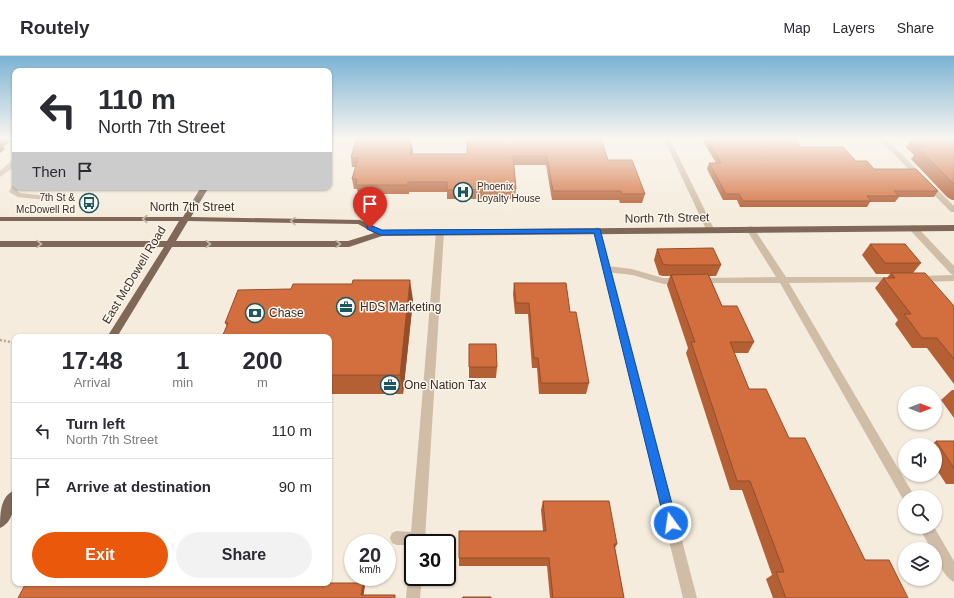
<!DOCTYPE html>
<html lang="en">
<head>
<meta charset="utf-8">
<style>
  :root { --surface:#fff; --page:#f2f2f3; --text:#2b2b33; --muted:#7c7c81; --line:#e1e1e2; --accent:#ea580c }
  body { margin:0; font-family:Helvetica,sans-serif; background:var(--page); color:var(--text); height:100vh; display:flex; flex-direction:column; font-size:15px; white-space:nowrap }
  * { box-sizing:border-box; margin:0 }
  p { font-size:13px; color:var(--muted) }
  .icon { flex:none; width:22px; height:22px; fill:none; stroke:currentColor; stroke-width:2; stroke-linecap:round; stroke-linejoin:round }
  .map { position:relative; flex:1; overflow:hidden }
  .details { position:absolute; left:12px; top:278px; width:320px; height:252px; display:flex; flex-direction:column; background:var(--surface); border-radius:8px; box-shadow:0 1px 3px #0004 }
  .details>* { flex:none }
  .top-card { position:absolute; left:12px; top:12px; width:320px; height:122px; border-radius:8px; box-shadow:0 1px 3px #0004; background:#fff; color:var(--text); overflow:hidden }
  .needle { width:26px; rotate:90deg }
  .fabs { position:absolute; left:898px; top:330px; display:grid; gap:8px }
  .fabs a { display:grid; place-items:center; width:44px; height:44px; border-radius:50%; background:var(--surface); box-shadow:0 1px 3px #0004; font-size:20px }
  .speed { position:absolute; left:344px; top:478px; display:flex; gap:8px; font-size:20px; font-weight:700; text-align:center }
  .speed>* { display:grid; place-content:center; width:52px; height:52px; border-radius:50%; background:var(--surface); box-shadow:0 1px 3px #0004; line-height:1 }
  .speed small { font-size:10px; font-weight:400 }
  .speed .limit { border:2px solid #111; border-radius:6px; background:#fff; color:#111 }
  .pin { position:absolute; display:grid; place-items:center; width:34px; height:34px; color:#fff; margin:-41px -17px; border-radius:50% 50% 50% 0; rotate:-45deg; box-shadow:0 0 4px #0007 }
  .pin .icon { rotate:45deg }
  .me { position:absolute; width:44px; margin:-22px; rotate:346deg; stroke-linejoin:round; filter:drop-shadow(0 0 3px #0008) }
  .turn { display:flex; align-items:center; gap:14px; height:84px; padding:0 20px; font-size:18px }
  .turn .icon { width:52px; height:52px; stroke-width:2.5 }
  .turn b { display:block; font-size:28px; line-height:34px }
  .then { display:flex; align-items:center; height:38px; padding:0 20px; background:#0003; gap:8px; font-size:15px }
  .eta { display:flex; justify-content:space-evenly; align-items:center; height:68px; text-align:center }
  .eta b { font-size:24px; font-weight:600; line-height:28px }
  .primary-button { display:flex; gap:8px; margin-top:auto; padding:8px 20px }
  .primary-button a { flex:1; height:46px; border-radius:24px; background:var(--accent); color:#fff; font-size:16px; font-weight:600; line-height:46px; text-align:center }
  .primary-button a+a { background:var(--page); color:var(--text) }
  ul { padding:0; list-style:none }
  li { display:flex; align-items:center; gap:12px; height:56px; padding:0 20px; border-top:1px solid var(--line) }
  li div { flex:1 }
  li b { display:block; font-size:15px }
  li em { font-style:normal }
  header { display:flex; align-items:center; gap:24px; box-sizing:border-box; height:56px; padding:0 20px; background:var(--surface); border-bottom:1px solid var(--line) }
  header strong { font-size:19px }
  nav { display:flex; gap:22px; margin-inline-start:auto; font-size:14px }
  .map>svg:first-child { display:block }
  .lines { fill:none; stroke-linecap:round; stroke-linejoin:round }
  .path { stroke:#bba791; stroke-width:2.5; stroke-dasharray:2 2; stroke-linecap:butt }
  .service { fill:#cfbda7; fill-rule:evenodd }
  .minor { fill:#cfbda7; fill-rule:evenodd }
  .primary { fill:#7f6858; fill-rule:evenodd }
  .wall { fill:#b55f35 }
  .shaded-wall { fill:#944e2b }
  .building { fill:#d36f3e; stroke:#944e2b }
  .oneway { stroke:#c4b6a9 }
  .route { fill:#1a73e8; stroke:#114b97 }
  .labels { text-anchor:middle; stroke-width:3; stroke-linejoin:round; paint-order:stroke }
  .far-poi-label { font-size:10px; fill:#3b3029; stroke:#fcf5eb; text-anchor:start }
  .street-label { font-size:12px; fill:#3b3029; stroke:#fcf5eb }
  .poi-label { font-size:12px; fill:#3b3029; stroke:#fcf5eb; text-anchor:start }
</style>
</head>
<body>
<header>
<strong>Routely</strong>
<nav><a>Map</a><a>Layers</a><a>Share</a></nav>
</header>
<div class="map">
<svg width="954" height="542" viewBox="0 0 954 542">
  <rect width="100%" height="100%" fill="#f5ecdd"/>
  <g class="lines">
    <path class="path" d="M0,284L15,287"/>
    <g class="service">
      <path d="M879,83H886L954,150V156H951Z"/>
      <path d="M12,129H15V131H19L17,135L20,137L47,140L51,142L47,144L18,141L9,136Z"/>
      <path d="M750,170L753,171L786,221H899L901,223L896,226L789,227L915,441H905L904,445L780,227H696L694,225L696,223L699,222L776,221L746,173Z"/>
      <path d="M440,173L444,176L425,483L424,487H413V492L411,489H397L392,487L390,482L392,477L397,475L411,476L436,176Z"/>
      <path d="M607,210L632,213L663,222H681L686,225C677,236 643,221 632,219C623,217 613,218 604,215L602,213Z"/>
      <path d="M954,219V225L918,226L913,223L918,220Z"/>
      <path d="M919,471H934L954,505V526C945,522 935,503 935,493H931Z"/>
      <path d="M413,515V521H422L420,542H406L408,521L410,516Z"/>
    </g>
    <g class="minor">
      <path d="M664,83H670L714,173L713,175H707L706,173Z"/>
      <path d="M12,104H15V110L0,121V115Z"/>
      <path d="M913,169L916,170L954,210V219L951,218L910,174L909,172L910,170Z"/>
      <path d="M597,171L601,174L697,542H683L593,174Z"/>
    </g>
    <g class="primary">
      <path d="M201,131H209L191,161L360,164L382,174L954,169V175L382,180L349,191H172L117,281H107L164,191H0V185H167L179,165H0V161H183ZM188,165L358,168L374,177L348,185H176Z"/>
      <path d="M15,434C15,447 14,466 0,472C0,458 0,440 15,434Z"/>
    </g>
  </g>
  <g class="wall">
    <path d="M467,83L608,104L645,138L642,147H620L619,144H552L546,109H514L516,133L515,143H447V136H409V138H358L357,133H354L352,123L356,111H352L351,102L410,87L413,96V98H467Z"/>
    <path d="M702,83H795L801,91L856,105L874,113L938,135L934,141H899L895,146H870L867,151H740L737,144H723L707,113L709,107H716Z"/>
    <path d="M912,83H954V144H952L947,141L911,103L914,99L906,91Z"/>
    <path d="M870,188L921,207L913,217L954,250V328L927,292H912L895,268L898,264L875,232L883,222H887L890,218H876L862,199Z"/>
    <path d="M657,193L721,209L716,220H709L722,250L754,286L748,297H734L749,333L789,382L865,504L908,542H773L766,523L772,519L742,434H730L686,297L688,292L667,229L670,220H663L659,219L654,204Z"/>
    <path d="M514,227L570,256L589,327L586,338H539L537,312H532L528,258H515L513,238Z"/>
    <path d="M413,244L403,338H329V281L227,270L225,267Z"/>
    <path d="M469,311H497L496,322H469Z"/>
    <path d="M952,334H954V362L941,344Z"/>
    <path d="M936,385H954V428H946L935,411V389H931Z"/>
    <path d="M543,445L617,488L615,492L624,542H550L547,510H459V502L543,475L541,454Z"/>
  </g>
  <g class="shaded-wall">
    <path d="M0,83H13L3,91L5,93L0,97Z"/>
    <path d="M408,83H410L408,96L407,87Z"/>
    <path d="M412,87L413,96L411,107L410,98Z"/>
    <path d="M410,224L413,244L403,338L400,319Z"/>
    <path d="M363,527L365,530L363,542L361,539Z"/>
  </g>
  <g class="building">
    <path d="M356,83H408L407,87H412L410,98H467V83H601L608,104H632L645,138H622L621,135H553L547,100H513L516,133L447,134V126H408V129H356L357,123H352L358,102H351Z"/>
    <path d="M707,83H795L801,91H843L856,105H867L874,113H916L938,135H894L899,140H867L871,145H743L739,138H726L709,107H721Z"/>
    <path d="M916,83H954V128L918,92H926Z"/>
    <path d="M870,188H905L921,207H885Z"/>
    <path d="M713,192L721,209H667L663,208L657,193Z"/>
    <path d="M891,217H925L954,250V303L937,282H922L904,258H911L883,222H895Z"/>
    <path d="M708,218L722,250H737L754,286H730L749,333H766L789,382H805L865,504H889L908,542H786L776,516H784L750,425H737L691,286H695L671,219Z"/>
    <path d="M353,224H410L400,319H329V281H222L228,267H225L238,234L291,233L293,228H352Z"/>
    <path d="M514,227H566L570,256H576L589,327H541L538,302H534L529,247H516Z"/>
    <path d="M469,288H496L497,311H469Z"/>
    <path d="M936,385H954V412Z"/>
    <path d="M543,445H609L617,488H614L624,542H553L549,502H459V475H546Z"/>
    <path d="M26,527H363L361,539H395V542H18Z"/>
    <path d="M463,541H491V542H462Z"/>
  </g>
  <defs><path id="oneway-chevron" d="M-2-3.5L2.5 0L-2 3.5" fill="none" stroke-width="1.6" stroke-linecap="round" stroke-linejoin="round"/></defs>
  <g class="oneway">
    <use href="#oneway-chevron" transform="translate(145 163) rotate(-180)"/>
    <use href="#oneway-chevron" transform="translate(293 165) rotate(-179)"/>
    <use href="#oneway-chevron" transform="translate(39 188)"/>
    <use href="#oneway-chevron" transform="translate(208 188)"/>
    <use href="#oneway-chevron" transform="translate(338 188)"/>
  </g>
  <linearGradient id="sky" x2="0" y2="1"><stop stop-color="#7bb2d4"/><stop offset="0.52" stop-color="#faf6f0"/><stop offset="1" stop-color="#faf6f0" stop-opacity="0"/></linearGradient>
  <rect width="954" height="159" fill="url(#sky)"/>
  <path class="route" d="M370,169L382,174L600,173L677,467L675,471L671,473L667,471L665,467L594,177L381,179L367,173V170Z"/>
  <defs>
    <g id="hospital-ring" transform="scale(1)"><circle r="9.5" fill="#fcf5eb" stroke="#195762" stroke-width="1.5"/><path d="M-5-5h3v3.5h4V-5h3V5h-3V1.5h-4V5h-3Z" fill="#195762"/></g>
    <g id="bus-ring" transform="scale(1)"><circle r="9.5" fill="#fcf5eb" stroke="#195762" stroke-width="1.5"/><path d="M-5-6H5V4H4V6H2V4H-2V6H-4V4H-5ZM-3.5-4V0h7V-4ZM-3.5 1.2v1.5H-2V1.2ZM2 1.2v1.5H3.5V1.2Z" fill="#195762"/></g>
    <g id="office-ring" transform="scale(1)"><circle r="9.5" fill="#fcf5eb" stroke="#195762" stroke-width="1.5"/><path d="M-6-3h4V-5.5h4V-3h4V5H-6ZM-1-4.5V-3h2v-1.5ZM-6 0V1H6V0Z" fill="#195762"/></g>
    <g id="bank-ring" transform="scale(1)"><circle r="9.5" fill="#fcf5eb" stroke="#195762" stroke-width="1.5"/><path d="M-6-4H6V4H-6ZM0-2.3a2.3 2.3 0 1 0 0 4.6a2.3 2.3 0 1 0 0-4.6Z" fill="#195762"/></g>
  </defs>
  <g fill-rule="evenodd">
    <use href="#hospital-ring" x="463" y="136"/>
    <use href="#bus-ring" x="89" y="147"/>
    <use href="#office-ring" x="346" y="251"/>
    <use href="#bank-ring" x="255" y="257"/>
    <use href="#office-ring" x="390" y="329"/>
  </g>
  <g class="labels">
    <g class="far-poi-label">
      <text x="477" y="134">Phoenix<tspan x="477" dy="12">Loyalty House</tspan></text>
      <text x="75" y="145" text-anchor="end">7th St &amp;<tspan x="75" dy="12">McDowell Rd</tspan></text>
    </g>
    <g class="street-label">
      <text x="192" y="155">North 7th Street</text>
      <text transform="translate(667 162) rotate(-1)" y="4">North 7th Street</text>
      <text transform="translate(134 219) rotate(-59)" y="4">East McDowell Road</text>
    </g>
    <g class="poi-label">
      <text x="360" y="255">HDS Marketing</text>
      <text x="269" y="261">Chase</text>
      <text x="404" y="333">One Nation Tax</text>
    </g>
  </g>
</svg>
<div class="fabs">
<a><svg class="needle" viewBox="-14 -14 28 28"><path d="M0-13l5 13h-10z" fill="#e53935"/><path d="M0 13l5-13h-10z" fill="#7c7c81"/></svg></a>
<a><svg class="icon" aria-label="sound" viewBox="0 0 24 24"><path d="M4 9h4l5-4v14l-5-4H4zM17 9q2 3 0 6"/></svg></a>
<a><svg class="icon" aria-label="search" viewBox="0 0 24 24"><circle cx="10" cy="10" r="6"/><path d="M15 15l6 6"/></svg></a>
<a><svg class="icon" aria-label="layers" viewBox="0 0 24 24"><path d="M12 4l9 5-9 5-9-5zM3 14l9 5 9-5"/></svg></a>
</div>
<div class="speed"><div>20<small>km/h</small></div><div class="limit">30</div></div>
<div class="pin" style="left:370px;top:172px;background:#d93025"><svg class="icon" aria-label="arrive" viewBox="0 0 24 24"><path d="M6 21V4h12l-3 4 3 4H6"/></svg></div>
<svg class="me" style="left:671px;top:467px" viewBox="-20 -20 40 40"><circle r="17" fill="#1a73e8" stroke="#fff" stroke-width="3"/><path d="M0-11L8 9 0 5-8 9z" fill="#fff"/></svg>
<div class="top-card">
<div class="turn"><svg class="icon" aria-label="left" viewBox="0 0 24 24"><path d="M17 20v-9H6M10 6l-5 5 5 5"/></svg><div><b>110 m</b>North 7th Street</div></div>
<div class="then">Then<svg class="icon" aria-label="arrive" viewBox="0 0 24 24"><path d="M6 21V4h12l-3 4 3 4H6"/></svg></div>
</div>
<section class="details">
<div class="eta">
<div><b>17:48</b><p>Arrival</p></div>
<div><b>1</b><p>min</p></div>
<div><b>200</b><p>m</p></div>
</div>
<ul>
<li><svg class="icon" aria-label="left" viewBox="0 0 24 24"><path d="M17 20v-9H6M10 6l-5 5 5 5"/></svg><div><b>Turn left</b><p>North 7th Street</p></div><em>110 m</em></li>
<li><svg class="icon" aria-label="arrive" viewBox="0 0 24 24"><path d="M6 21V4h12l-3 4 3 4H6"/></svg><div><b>Arrive at destination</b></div><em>90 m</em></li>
</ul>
<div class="primary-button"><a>Exit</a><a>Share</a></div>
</section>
</div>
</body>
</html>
